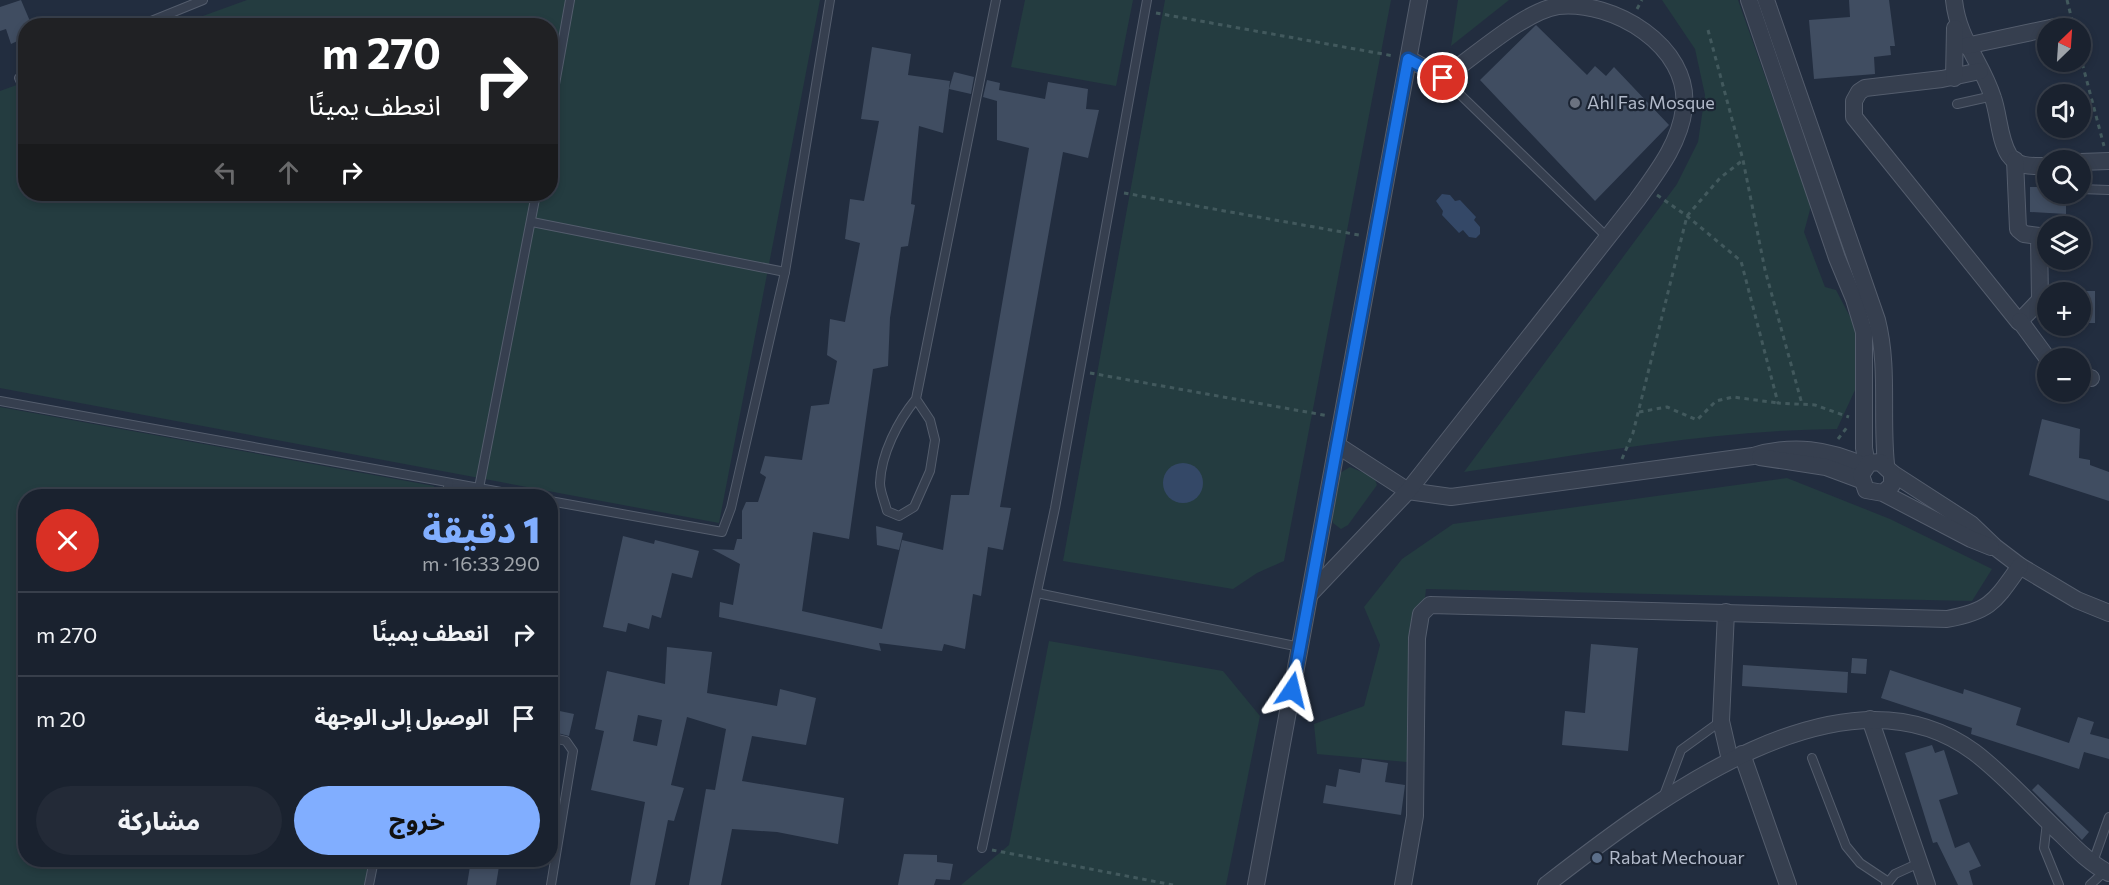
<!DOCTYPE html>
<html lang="ar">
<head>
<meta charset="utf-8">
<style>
  :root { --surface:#1a222f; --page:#232a37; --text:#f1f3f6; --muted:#9fa4aa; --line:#383f4b; --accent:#81aeff }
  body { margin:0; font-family:Commissioner,"Noto Sans Arabic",sans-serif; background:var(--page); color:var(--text); direction:rtl; height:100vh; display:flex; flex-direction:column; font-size:22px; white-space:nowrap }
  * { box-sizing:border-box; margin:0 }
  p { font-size:20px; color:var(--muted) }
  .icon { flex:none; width:33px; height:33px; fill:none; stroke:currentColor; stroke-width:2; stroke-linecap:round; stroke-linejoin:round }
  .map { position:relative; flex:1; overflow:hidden; direction:ltr }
  .sheet { position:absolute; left:18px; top:489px; width:540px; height:378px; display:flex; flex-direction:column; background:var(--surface); border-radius:24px; box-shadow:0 3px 9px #0003,0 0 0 2px var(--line); direction:rtl }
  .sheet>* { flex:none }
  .hud { position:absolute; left:18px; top:18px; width:540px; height:183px; border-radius:24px; box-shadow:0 3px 9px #0003,0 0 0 2px var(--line); direction:rtl; background:#202124; color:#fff; overflow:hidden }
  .needle { width:39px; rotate:25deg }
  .controls { position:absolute; left:2037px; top:18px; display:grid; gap:12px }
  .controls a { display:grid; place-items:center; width:54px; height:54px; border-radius:50%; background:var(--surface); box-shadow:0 3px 9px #0003,0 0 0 2px var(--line); font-size:30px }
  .pin { position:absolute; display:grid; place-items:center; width:51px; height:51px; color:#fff; margin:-26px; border:3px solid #fff; border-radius:50%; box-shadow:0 2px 6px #0007 }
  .me { position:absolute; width:66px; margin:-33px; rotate:10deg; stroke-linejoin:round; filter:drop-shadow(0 0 4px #0008) }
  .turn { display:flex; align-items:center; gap:21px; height:126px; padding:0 18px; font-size:27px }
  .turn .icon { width:78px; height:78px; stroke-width:2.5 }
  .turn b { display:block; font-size:42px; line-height:51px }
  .lanes { display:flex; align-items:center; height:57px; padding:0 18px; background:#0003; justify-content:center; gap:30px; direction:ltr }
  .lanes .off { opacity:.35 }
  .round { display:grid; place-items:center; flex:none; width:63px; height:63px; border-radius:32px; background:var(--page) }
  .head { display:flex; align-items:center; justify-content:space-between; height:102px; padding:0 18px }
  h1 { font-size:36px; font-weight:800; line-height:45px; color:var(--accent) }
  .cta { display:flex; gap:12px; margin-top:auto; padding:12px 18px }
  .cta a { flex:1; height:69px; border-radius:36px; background:var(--accent); color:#111; font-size:24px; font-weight:800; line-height:69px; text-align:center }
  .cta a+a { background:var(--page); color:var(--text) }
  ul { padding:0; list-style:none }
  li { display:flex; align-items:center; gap:18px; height:84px; padding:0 18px; border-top:2px solid var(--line) }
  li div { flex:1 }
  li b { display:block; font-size:22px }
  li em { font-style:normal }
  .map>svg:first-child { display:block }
  .green { fill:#243c40 }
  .water { fill:#344867 }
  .building { fill:#404d61; fill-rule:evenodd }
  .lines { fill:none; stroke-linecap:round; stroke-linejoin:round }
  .service-casing { stroke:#545d6d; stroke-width:10 }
  .minor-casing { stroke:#545d6d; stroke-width:18 }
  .path { stroke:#42595d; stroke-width:3; stroke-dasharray:4.5 4.5; stroke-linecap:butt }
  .service { stroke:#363f4f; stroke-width:8 }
  .minor { stroke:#363f4f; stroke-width:16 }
  .route-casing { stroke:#114b97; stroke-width:15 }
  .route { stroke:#1a73e8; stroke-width:10 }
  .worship-dot { fill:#6b7280; stroke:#1b2433; stroke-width:2 }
  .service-dot { fill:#5c6f8a; stroke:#1b2433; stroke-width:2 }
  .labels { text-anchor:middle; stroke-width:4.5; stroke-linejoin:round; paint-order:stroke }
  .poi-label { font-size:18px; fill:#b2baca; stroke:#1b2433; text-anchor:start }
</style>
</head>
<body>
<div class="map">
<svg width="2109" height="885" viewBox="0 0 2109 885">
  <rect width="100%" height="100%" fill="#222d3f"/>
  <g class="green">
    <path d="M247,0H820L719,523L0,388V91L25,82L26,194H550V26L178,25Z"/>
    <path d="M1025,0H1133L1116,86L1011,67Z"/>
    <path d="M1165,0H1391L1284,561L1257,573L1233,589L1063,561Z"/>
    <path d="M1458,0H1509L1451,46Z"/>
    <path d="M1662,0H1738L1811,206L1804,232L1825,287L1836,290L1858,332L1855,390L1837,429C1712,430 1587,454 1464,472L1677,184L1698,142L1705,95L1695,49Z"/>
    <path d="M0,407L434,486L432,496H26V860H371L367,885H0Z"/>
    <path d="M1350,467L1374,477L1377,485L1348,525L1341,529L1333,523L1332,518L1340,473Z"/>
    <path d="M1787,478L1890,519L1992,569L1972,601L1426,589L1407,762L1317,754L1314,724L1364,706L1380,645L1364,607L1402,559L1453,524Z"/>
    <path d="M1049,641L1223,671L1260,716L1226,885H961L1009,845Z"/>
  </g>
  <g class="water">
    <path d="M1442,194L1450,195L1455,201L1460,200L1476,217L1474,220L1480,227V234L1476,238L1469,237L1463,230L1459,233L1442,215L1443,211L1436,201Z"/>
    <circle cx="1183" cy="483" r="20"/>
  </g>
  <g class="building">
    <path d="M21,0L32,26H26V37L11,44L6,29L0,31V7Z"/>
    <path d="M1849,0H1889L1895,46H1890L1891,55L1874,57L1875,74L1814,79L1809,20L1850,17Z"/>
    <path d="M1536,25L1587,75L1595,66L1606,76L1614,67L1669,125L1595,201L1480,80Z"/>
    <path d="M872,47L911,54L908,75L950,81L943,133L919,126L911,204L915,205L908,246L901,247L890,318L888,366L873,369L849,539L813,532L802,611L882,629L902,540L943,550L951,495H969L1029,148L997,140V101L983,97L987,80L1000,83L999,90L1045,99L1048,82L1088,89L1086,109L1099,110L1088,158L1063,152L1000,507L1011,508L1003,550L988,547L981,596L973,594L965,649L944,644L942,651L879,643L881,651L719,617L720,602L733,605L740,564L712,549L734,550L737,539H742V511L746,502H758L766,477L760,473L765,456L802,460L811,406L829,404L837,361L827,355L830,319L845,322L860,243L845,239L850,199L864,201L879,121L861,119Z"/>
    <path d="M954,72L974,77L971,94L949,89Z"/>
    <path d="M2030,187H2048V194H2066V214L2030,212Z"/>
    <rect x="2080" y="291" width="15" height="32"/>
    <path d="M2042,419L2080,429L2079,458L2090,460V465L2109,472V501L2029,475Z"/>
    <path d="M876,526L903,533L899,550L877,545Z"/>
    <path d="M623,536L654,544L655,540L699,551L692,578L672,573L661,618L652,615L649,629L628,623L626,632L603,627Z"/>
    <path d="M1591,644L1638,648L1628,751L1562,745L1565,711L1585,713Z"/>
    <path d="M667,647L712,652L707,693L777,706L780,689L816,698L806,745L752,736L742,781L844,798L838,844L777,832L732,829L721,885H689L706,789L715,790L726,729L687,717L671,785L684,788L674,821L668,820L655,885H630L645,802L591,790L604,731L595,729L607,671L665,684ZM638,715L662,720L657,746L633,741Z"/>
    <path d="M1852,658L1867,659L1866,674L1851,673Z"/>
    <path d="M1743,665L1848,672L1847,693L1742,686Z"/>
    <path d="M1890,670L1963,694L1964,689L2021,708L2016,725L2069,743L2078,717L2094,722L2090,734L2109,739V759L2084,752L2079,769L1971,734L1972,728L1881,698Z"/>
    <path d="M550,709L574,714L569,736L550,731Z"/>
    <path d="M1932,745L1935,753L1944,750L1958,794L1939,800L1955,848L1969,842L1981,866L1969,871L1973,885H1958L1937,842L1933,843L1905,753Z"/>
    <path d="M1362,759L1388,763L1385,782L1405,785L1401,815L1323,803L1326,785L1336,787L1339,769L1360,773Z"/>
    <path d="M2038,784L2089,832L2082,840L2032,790Z"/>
    <path d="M904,854L937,855V862L953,864L950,880L936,879L934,885H898Z"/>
    <path d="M471,860H500L496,885H467Z"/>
  </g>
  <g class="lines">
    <g class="service-casing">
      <g id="service">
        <path d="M139,26L203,0"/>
        <path d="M26,70L19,78L26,93"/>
        <path d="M1443,78L1607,237"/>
        <path d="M1957,104L1993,96"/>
        <path d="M550,112L570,0"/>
        <path d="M2080,189L2109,190"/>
        <path d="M532,222L785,272"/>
        <path d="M916,399L930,420L935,440L930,471L914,507L899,516L887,511C885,502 880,492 880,483C881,454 898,421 916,399L996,0"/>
        <path d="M0,401L524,496"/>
        <path d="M479,488L536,194"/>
        <path d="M446,496L449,483"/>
        <path d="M550,501L722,532L731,508L785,272L830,0"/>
        <path d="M1037,593L1300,647"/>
        <path d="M550,737L566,741L573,751L551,885"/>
        <path d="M1812,758L1846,846L1860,863L1887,881"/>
        <path d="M1663,798L1681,750L1721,721"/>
        <path d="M2047,822L2044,848L2059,885"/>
        <path d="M982,848L1055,508L1147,0"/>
        <path d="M2093,862L2109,817"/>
        <path d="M369,885L374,860"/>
        <path d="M1886,885L1895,874L1919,863"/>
        <path d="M2090,885L2105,871"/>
      </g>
    </g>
    <g class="minor-casing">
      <g id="minor">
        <path d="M1749,0L1837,258L1854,299L1864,332V448L1867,465"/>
        <path d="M1766,0L1877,320C1889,367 1881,416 1886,464"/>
        <path d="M1954,0C1958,40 1982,62 1993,98C1999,115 1999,139 2009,155C2018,168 2034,166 2048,166"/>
        <path d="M1966,46L2055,27"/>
        <path d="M1980,71L1942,79L1865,88L1859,92L1854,101V117L2019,322L2040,300L2039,236L2024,234L2018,229L2015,160"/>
        <path d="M1954,78L1955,28"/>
        <path d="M2080,162L2109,161"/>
        <path d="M2020,321L2048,359"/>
        <path d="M2080,376L2091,378"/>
        <path d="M1337,445L1408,491L1451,497L1753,456C1793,444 1828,449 1865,466"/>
        <path d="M1760,457L1826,467L1861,480"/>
        <path d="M1892,473L1971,524L1995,547L2020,566L2077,600L2109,613"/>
        <path d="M1883,493L1892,485V473L1880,462L1869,463L1861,475L1866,490L1883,493L1971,539L1991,547"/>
        <path d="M1310,594L1408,491L1637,200C1657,172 1680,143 1684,108C1691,46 1613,0 1558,6C1524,11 1473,58 1443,78L1409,59"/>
        <path d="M1726,612L1721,721L1730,760"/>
        <path d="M1870,719L1927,885"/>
        <path d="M1742,754L1788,885"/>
        <path d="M1256,885L1419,0"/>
        <path d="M1403,885L1415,816L1417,638L1421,614L1430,605L1947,619C1991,611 1995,601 2020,566"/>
        <path d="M1546,885C1651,804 1842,654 1974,752C2007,777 2033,808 2063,836C2076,849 2092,865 2109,873"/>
      </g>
    </g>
    <g class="path">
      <path d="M2067,0L2074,28"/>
      <path d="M1637,9L1642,0"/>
      <path d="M1156,13L1394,56"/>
      <path d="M1708,30L1743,160L1765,270L1802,404"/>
      <path d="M2080,55L2104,146"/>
      <path d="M1124,193L1359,235"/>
      <path d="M1657,195L1687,216L1741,261L1778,403L1815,405L1849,417"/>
      <path d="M1090,373L1329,416"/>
      <path d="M1639,412L1667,407L1697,420L1716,401L1733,397L1778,403"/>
      <path d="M1838,439L1848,426"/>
      <path d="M1622,459L1633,433L1687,216L1720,178L1743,160"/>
      <path d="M992,850L1173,885"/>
    </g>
    <use href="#service" class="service"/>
    <use href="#minor" class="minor"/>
  </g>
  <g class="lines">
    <g class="route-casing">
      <path id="route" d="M1292,690L1408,59L1443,78"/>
    </g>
    <use href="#route" class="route"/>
  </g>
  <circle class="worship-dot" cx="1575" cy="103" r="6"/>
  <circle class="service-dot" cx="1597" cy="858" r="6"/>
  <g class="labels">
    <g class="poi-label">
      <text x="1587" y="109">Ahl Fas Mosque</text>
      <text x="1609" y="864">Rabat Mechouar</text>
    </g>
  </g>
</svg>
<div class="controls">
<a><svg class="needle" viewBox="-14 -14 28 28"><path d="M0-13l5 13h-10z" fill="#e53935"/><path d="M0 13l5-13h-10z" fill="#9fa4aa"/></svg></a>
<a><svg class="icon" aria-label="sound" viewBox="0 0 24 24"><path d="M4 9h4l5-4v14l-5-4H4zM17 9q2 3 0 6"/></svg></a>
<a><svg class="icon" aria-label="search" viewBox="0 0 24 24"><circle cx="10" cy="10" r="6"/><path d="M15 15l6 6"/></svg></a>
<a><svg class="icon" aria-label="layers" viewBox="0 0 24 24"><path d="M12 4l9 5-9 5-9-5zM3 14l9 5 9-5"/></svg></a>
<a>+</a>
<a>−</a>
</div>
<div class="pin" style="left:1443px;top:78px;background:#d93025"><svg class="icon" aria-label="arrive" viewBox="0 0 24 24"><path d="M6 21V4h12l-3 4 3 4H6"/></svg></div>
<svg class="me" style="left:1292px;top:690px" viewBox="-20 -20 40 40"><path d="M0-17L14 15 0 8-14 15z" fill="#1a73e8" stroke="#fff" stroke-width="4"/></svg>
<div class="hud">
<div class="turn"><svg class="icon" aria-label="right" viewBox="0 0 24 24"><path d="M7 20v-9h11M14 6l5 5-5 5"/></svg><div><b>270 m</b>انعطف يمينًا</div></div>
<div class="lanes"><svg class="icon off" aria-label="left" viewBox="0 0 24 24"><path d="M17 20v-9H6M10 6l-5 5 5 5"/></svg><svg class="icon off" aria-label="ahead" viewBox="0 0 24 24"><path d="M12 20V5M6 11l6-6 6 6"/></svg><svg class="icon" aria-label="right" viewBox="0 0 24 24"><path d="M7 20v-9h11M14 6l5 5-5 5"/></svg></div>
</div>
<section class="sheet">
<div class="head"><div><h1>1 دقيقة</h1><p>290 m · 16:33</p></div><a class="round" style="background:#d93025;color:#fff"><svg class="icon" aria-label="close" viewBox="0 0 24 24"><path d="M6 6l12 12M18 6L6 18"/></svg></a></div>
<ul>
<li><svg class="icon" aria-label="right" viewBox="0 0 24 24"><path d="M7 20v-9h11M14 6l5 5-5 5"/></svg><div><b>انعطف يمينًا</b></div><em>270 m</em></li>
<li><svg class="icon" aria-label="arrive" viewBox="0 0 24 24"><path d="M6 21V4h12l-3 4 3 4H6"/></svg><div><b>الوصول إلى الوجهة</b></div><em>20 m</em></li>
</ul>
<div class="cta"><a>خروج</a><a>مشاركة</a></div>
</section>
</div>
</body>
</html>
